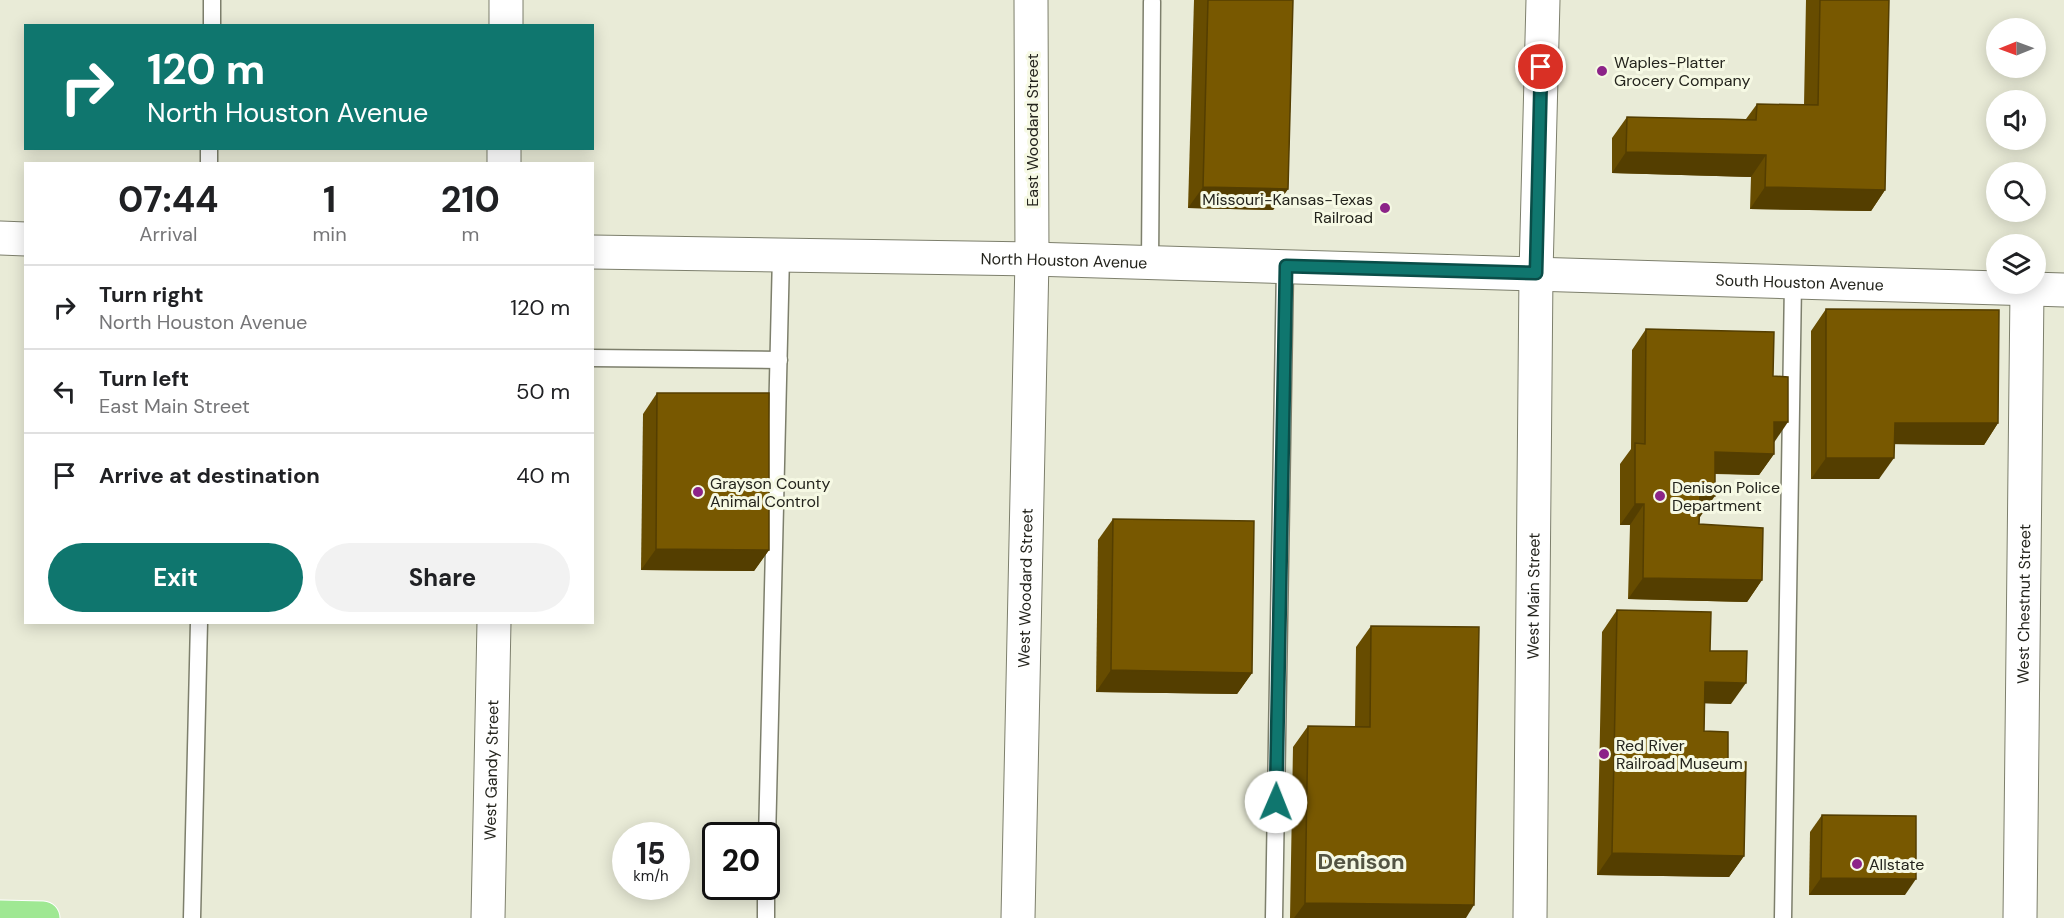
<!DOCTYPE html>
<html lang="en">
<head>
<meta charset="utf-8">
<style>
  :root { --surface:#fff; --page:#f2f2f2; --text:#202124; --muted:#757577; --line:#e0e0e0; --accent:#0f766e }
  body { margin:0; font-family:"DM Sans",sans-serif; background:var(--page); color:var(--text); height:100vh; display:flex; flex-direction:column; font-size:22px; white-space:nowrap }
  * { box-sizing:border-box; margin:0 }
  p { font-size:20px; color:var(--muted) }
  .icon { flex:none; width:33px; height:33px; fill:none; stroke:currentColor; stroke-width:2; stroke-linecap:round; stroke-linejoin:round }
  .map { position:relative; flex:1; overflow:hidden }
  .sheet { position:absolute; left:24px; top:162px; width:570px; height:462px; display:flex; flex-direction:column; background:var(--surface); border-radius:0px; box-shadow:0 3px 15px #0003 }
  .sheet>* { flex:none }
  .banner { position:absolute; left:24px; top:24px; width:570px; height:126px; border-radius:0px; box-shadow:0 3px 15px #0003; background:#0f766e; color:#fff; overflow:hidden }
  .needle { width:39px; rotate:269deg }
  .tools { position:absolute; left:1986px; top:18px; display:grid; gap:12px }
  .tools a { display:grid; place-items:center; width:60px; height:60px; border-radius:50%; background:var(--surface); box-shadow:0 3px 15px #0003; font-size:30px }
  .speed { position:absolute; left:612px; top:822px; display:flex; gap:12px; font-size:30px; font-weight:700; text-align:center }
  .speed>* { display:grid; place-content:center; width:78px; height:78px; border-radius:50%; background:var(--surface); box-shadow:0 3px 15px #0003; line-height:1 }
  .speed small { font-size:15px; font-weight:400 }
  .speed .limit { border:3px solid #111; border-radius:9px; background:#fff; color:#111 }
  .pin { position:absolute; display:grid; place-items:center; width:51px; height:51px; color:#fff; margin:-26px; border:3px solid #fff; border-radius:50%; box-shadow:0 2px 6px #0007 }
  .me { position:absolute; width:66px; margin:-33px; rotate:1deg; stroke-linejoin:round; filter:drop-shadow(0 0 4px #0008) }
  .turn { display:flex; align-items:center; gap:21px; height:126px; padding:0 24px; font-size:27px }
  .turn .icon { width:78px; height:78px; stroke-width:2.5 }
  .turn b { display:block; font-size:42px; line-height:51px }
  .eta { display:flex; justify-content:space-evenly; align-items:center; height:102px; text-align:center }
  .eta b { font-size:36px; font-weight:700; line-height:42px }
  .cta { display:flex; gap:12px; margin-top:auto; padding:12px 24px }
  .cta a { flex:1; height:69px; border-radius:36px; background:var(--accent); color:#fff; font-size:24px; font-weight:700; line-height:69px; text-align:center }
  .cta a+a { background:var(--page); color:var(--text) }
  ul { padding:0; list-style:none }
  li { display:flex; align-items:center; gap:18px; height:84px; padding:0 24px; border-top:2px solid var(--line) }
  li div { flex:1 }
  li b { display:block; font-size:22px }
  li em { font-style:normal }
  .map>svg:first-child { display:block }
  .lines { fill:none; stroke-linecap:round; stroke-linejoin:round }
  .service-casing { stroke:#7d7f6c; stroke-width:19 }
  .minor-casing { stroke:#7d7f6c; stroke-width:35 }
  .secondary-casing { stroke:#7d7f6c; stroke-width:35 }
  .trunk-casing { stroke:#fff; stroke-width:35 }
  .service { stroke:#fff; stroke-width:16 }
  .minor { stroke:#fff; stroke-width:33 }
  .secondary { stroke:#fff; stroke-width:33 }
  .trunk { stroke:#9fe893; stroke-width:33 }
  .wall { fill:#674c00 }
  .shaded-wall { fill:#543e00 }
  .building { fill:#785800; stroke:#543e00; stroke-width:1.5 }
  .route-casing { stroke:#0a4d48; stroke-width:15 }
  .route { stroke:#0f766e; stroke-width:10 }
  .poi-dot { fill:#8c2388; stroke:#f6f9e4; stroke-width:2 }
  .labels { text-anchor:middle; stroke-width:6; stroke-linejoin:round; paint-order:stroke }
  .poi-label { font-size:16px; fill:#24241d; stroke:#f6f9e4; text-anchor:start }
  .street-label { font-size:16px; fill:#24241d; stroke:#f6f9e4 }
  .district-label { font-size:22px; font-weight:bold; fill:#535443; stroke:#f6f9e4 }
</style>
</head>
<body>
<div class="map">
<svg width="2064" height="918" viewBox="0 0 2064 918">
  <rect width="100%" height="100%" fill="#e9ebd7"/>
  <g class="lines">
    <g class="service-casing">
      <g id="service">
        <path d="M212,26V0"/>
        <path d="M209,164V148"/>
        <path d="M1150,263L1152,2"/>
        <path d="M592,358L779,360"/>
        <path d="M766,882L781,255"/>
        <path d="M192,918L199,622"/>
        <path d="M766,918V886"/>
        <path d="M1274,918L1285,266"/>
        <path d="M1783,918L1793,282"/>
      </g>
    </g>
    <g class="minor-casing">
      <g id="minor">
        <path d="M506,26V0"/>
        <path d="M504,164V148"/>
        <path id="s1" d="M488,918L494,622"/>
        <path id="s2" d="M1018,918L1032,259L1031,0"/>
        <path id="s3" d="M2020,918L2027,290"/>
      </g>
    </g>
    <g class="secondary-casing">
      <g id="secondary">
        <path d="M0,238L26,239"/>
        <path id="s4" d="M592,252L1032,259L2064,290"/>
        <path id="s5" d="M1530,918L1536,273L1543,0"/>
      </g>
    </g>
    <g class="trunk-casing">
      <path id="trunk" d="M0,917L43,918"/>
    </g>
    <use href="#service" class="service"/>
    <use href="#minor" class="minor"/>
    <use href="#secondary" class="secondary"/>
    <use href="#trunk" class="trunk"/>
  </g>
  <g class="wall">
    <path d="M1194,0H1293L1288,189L1273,210L1188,208Z"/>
    <path d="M1806,0H1889L1885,190L1871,211L1750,209L1751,177L1612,173V138L1627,117L1746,119L1757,104L1804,105Z"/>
    <path d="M1826,309L1998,423L1984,445L1894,444L1879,479H1811V331Z"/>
    <path d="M1646,329L1773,376L1774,454L1759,475L1715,474L1700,517L1699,524L1762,580L1747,602L1628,599L1630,525H1620V464L1631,449L1632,350Z"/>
    <path d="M657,393L769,550L754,571L641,570L643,414Z"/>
    <path d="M1113,519L1252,673L1237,694L1096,692L1098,540Z"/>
    <path d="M1617,610L1731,704L1705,703L1704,731L1728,762L1744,856L1729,877L1597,875L1602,632Z"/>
    <path d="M1371,626L1466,918H1290L1293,747L1308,726L1355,727L1356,647Z"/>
    <path d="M1822,815L1905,895H1809L1810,832Z"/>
  </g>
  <g class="shaded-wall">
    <path d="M1626,152L1766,155L1751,177L1612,173Z"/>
    <path d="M1203,187L1288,189L1273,210L1188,208Z"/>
    <path d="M1765,187L1885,190L1871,211L1750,209Z"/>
    <path d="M1774,422H1788L1773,444Z"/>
    <path d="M1895,423H1998L1984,445L1880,444Z"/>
    <path d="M1715,452L1774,454L1759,475L1700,473Z"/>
    <path d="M1826,458H1894L1879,479H1811Z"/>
    <path d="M1700,495L1715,496L1700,517Z"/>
    <path d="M1635,504H1644L1630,525H1620Z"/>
    <path d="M656,549L769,550L754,571L641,570Z"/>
    <path d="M1643,578L1762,580L1747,602L1628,599Z"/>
    <path d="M1111,670L1252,673L1237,694L1096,692Z"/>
    <path d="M1705,682L1746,683L1731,704L1690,703Z"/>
    <path d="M1612,853L1744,856L1729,877L1597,875Z"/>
    <path d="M1821,878L1916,879L1905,895H1809Z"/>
    <path d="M1305,903L1474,905L1466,918H1294Z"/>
  </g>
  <g class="building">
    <path d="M1208,0H1293L1288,189L1203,187Z"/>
    <path d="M1820,0H1889L1885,190L1765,187L1766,155L1626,152L1627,117L1756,120L1757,104L1818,105Z"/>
    <path d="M1826,309L1999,310L1998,423H1895L1894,458H1826Z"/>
    <path d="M1646,329L1774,332L1773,376L1788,377V422H1774V454L1715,452V496L1700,495L1699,524L1763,528L1762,580L1643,578L1644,504H1635V443L1645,444Z"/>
    <path d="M657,393H769V550L656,549Z"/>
    <path d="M1113,519L1254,521L1252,673L1111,670Z"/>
    <path d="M1617,610L1711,612L1710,651H1747L1746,683L1705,682L1704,731L1728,732V762H1746L1744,856L1612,853Z"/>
    <path d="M1371,626L1479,627L1474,905L1305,903L1308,726L1370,727Z"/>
    <path d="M1822,815L1916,816V879L1821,878Z"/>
  </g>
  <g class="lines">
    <g class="route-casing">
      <path id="route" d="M1276,802L1286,266L1536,273L1541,67"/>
    </g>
    <use href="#route" class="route"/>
  </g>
  <g class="poi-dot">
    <circle cx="1602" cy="71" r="6"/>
    <circle cx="1385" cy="208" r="6"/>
    <circle cx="698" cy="492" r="6"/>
    <circle cx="1660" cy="496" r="6"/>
    <circle cx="1604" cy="754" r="6"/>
    <circle cx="1857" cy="864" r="6"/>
  </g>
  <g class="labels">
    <g class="poi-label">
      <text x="1614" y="68">Waples-Platter<tspan x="1614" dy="18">Grocery Company</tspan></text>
      <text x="1373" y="205" text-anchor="end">Missouri-Kansas-Texas<tspan x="1373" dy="18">Railroad</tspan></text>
      <text x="710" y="489">Grayson County<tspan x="710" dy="18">Animal Control</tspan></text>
      <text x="1672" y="493">Denison Police<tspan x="1672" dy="18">Department</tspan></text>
      <text x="1616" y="751">Red River<tspan x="1616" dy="18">Railroad Museum</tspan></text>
      <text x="1869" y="870">Allstate</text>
    </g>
    <g class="street-label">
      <text transform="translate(1032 130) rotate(-90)" y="6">East Woodard Street</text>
      <text dy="6" stroke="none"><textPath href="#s4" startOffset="472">North Houston Avenue</textPath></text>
      <text dy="6" stroke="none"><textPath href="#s4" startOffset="1208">South Houston Avenue</textPath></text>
      <text dy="6" stroke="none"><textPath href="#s2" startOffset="330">West Woodard Street</textPath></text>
      <text dy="6" stroke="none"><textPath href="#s5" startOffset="322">West Main Street</textPath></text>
      <text dy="6" stroke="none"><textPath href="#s3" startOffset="314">West Chestnut Street</textPath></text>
      <text dy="6" stroke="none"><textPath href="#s1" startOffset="148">West Gandy Street</textPath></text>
    </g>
    <g class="district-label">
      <text x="1361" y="869">Denison</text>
    </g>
  </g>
</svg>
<div class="tools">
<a><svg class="needle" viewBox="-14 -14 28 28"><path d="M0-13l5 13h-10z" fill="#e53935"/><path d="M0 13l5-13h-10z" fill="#757577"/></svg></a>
<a><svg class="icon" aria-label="sound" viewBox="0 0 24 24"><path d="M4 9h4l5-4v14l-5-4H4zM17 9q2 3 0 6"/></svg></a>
<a><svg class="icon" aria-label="search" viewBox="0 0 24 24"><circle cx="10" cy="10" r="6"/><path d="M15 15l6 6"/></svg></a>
<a><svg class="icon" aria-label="layers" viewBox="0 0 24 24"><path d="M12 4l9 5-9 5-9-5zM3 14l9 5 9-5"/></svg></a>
</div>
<div class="speed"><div>15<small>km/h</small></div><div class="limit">20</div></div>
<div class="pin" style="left:1541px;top:67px;background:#d93025"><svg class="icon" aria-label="arrive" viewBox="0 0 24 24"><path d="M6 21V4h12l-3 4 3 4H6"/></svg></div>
<svg class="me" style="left:1276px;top:802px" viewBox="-20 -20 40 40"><circle r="19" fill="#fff"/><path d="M0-13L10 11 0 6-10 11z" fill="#0f766e"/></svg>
<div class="banner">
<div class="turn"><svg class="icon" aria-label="right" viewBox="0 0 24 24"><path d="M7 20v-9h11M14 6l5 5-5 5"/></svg><div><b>120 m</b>North Houston Avenue</div></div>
</div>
<section class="sheet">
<div class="eta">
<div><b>07:44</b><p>Arrival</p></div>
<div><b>1</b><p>min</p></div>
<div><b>210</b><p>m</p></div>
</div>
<ul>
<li><svg class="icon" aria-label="right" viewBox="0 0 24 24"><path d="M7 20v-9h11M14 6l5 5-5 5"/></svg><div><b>Turn right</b><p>North Houston Avenue</p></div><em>120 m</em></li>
<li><svg class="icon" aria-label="left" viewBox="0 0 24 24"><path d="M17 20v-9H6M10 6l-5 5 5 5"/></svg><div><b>Turn left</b><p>East Main Street</p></div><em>50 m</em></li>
<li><svg class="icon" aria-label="arrive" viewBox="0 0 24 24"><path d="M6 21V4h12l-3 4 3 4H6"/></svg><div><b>Arrive at destination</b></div><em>40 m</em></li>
</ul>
<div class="cta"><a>Exit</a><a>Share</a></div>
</section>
</div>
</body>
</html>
